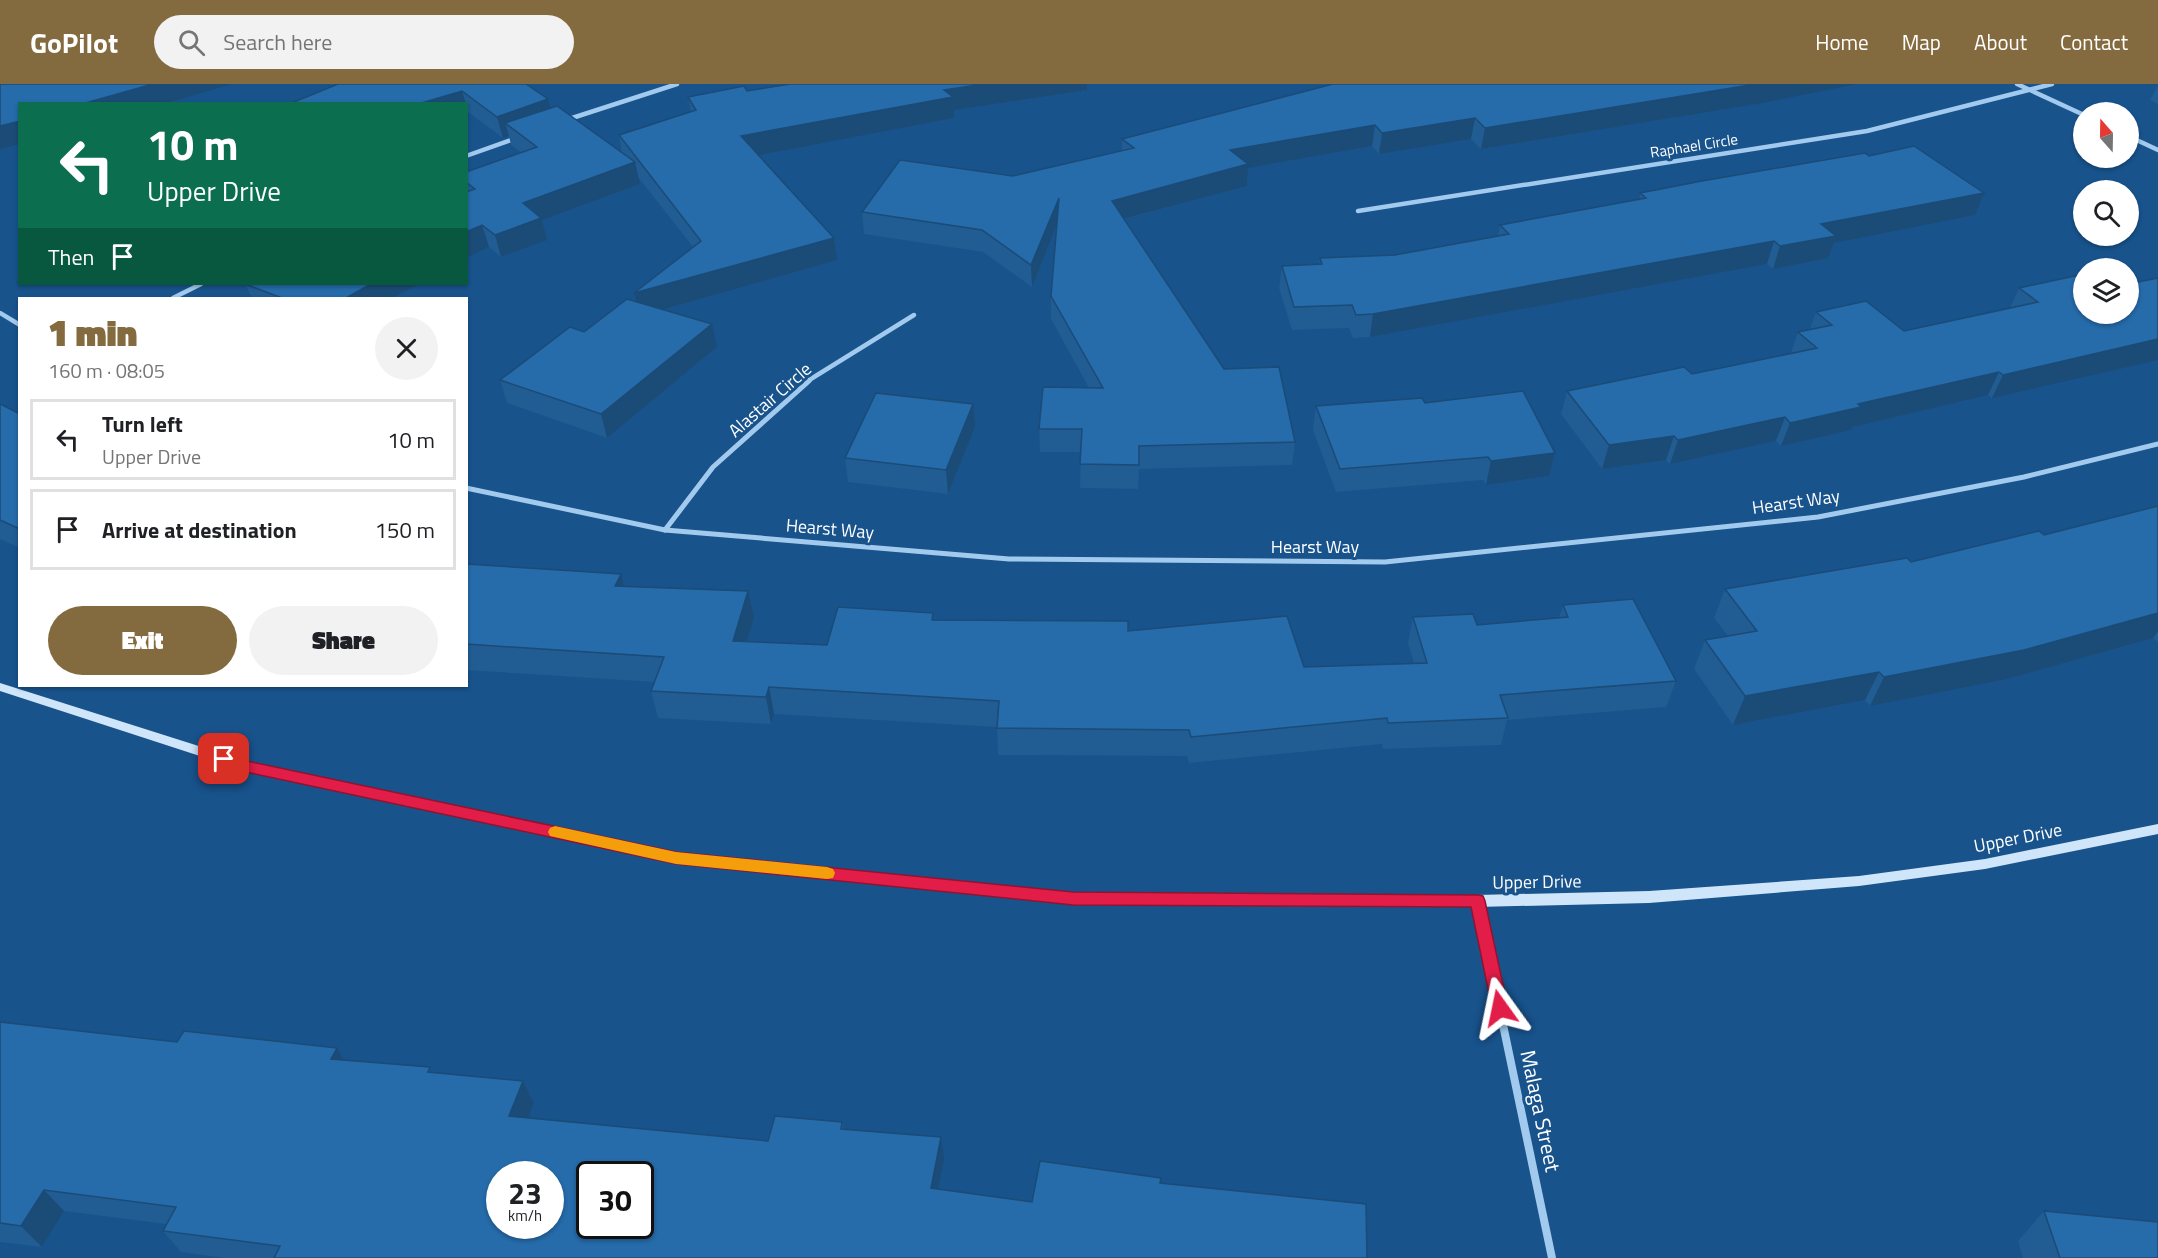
<!DOCTYPE html>
<html lang="en">
<head>
<meta charset="utf-8">
<style>
  :root { --surface:#fff; --page:#f2f2f2; --text:#202124; --muted:#757577; --line:#e0e0e0; --accent:#846b3f }
  body { margin:0; font-family:"Titillium Web",sans-serif; background:var(--page); color:var(--text); height:100vh; display:flex; flex-direction:column; font-size:22px; white-space:nowrap }
  * { box-sizing:border-box; margin:0 }
  p { font-size:20px; color:var(--muted) }
  .icon { flex:none; width:33px; height:33px; fill:none; stroke:currentColor; stroke-width:2; stroke-linecap:round; stroke-linejoin:round }
  .map { position:relative; flex:1; overflow:hidden }
  .sheet { position:absolute; left:18px; top:213px; width:450px; height:390px; display:flex; flex-direction:column; background:var(--surface); border-radius:0px; box-shadow:0 2px 4px #0004 }
  .sheet>* { flex:none }
  .top-card { position:absolute; left:18px; top:18px; width:450px; height:183px; border-radius:0px; box-shadow:0 2px 4px #0004; background:#0b6e4f; color:#fff; overflow:hidden }
  .needle { width:39px; rotate:340deg }
  .controls { position:absolute; left:2073px; top:18px; display:grid; gap:12px }
  .controls a { display:grid; place-items:center; width:66px; height:66px; border-radius:50%; background:var(--surface); box-shadow:0 2px 4px #0004; font-size:30px }
  .speed { position:absolute; left:486px; top:1077px; display:flex; gap:12px; font-size:30px; font-weight:700; text-align:center }
  .speed>* { display:grid; place-content:center; width:78px; height:78px; border-radius:50%; background:var(--surface); box-shadow:0 2px 4px #0004; line-height:1 }
  .speed small { font-size:15px; font-weight:400 }
  .speed .limit { border:3px solid #111; border-radius:9px; background:#fff; color:#111 }
  .pin { position:absolute; display:grid; place-items:center; width:51px; height:51px; color:#fff; margin:-26px; border-radius:12px; box-shadow:0 3px 9px #0006 }
  .me { position:absolute; width:66px; margin:-33px; rotate:348deg; stroke-linejoin:round; filter:drop-shadow(0 0 4px #0008) }
  .turn { display:flex; align-items:center; gap:21px; height:126px; padding:0 30px; font-size:27px }
  .turn .icon { width:78px; height:78px; stroke-width:2.5 }
  .turn b { display:block; font-size:42px; line-height:51px }
  .then { display:flex; align-items:center; height:57px; padding:0 30px; background:#0003; gap:12px; font-size:22px }
  .round { display:grid; place-items:center; flex:none; width:63px; height:63px; border-radius:32px; background:var(--page) }
  .headline { display:flex; align-items:center; justify-content:space-between; height:102px; padding:0 30px }
  h1 { font-size:36px; font-weight:800; line-height:45px; color:var(--accent) }
  .button { display:flex; gap:12px; margin-top:auto; padding:12px 30px }
  .button a { flex:1; height:69px; border-radius:36px; background:var(--accent); color:#fff; font-size:24px; font-weight:800; line-height:69px; text-align:center }
  .button a+a { background:var(--page); color:var(--text) }
  ul { padding:0; list-style:none }
  li { display:flex; align-items:center; gap:18px; height:81px; margin:0 12px 9px; padding:0 18px; border:3px solid var(--line); border-radius:0px }
  li div { flex:1 }
  li b { display:block; font-size:22px }
  li em { font-style:normal }
  header { display:flex; align-items:center; gap:36px; box-sizing:border-box; height:84px; padding:0 30px; background:var(--accent); color:#fff }
  header strong { font-size:28px }
  nav { display:flex; gap:33px; margin-inline-start:auto; font-size:21px }
  .search { width:420px; height:54px; background:var(--page); display:flex; align-items:center; gap:15px; box-sizing:border-box; padding:0 21px; border-radius:33px; color:var(--muted); font-size:22px }
  .map>svg:first-child { display:block }
  .lines { fill:none; stroke-linecap:round; stroke-linejoin:round }
  .street-far2 { stroke:#a2caee; stroke-width:4.5 }
  .street-far1 { stroke:#a2caee; stroke-width:5 }
  .street { stroke:#a2caee; stroke-width:8 }
  .secondary { fill:#cfe5fa; fill-rule:evenodd }
  .wall { fill:#215c92 }
  .shaded-wall { fill:#1b4b77 }
  .building { fill:#266baa; stroke:#1b4b77; stroke-width:1.5; fill-rule:evenodd }
  .route { fill:#e11d48; stroke:#92132f; stroke-width:1.5 }
  .slow { fill:#f59e0b }
  .labels { text-anchor:middle; stroke-width:6; stroke-linejoin:round; paint-order:stroke }
  .far-street-label { font-size:15px; fill:#fff; stroke:#18538c }
  .street-label { font-size:18px; fill:#fff; stroke:#18538c }
  .near-street-label { font-size:21px; fill:#fff; stroke:#18538c }
</style>
</head>
<body>
<header>
<strong>GoPilot</strong>
<div class="search"><svg class="icon" aria-label="search" viewBox="0 0 24 24"><circle cx="10" cy="10" r="6"/><path d="M15 15l6 6"/></svg>Search here</div>
<nav><a>Home</a><a>Map</a><a>About</a><a>Contact</a></nav>
</header>
<div class="map">
<svg width="2158" height="1174" viewBox="0 0 2158 1174">
  <rect width="100%" height="100%" fill="#18538c"/>
  <g class="lines">
    <g class="street-far2">
      <path d="M2017,0L2084,31"/>
      <path d="M566,36L677,0"/>
      <path d="M2128,52L2158,66"/>
      <path d="M466,72L517,54"/>
      <path d="M1358,127L1867,47L2052,0"/>
      <path d="M173,214L201,200"/>
      <path d="M0,229L20,241"/>
      <path d="M806,298L914,231"/>
    </g>
    <g class="street-far1">
      <path d="M466,404L665,446L1009,475L1385,478L1818,433L2024,393L2158,360"/>
      <path d="M665,446L713,383L809,297"/>
    </g>
    <path class="street" d="M1477,817L1552,1174"/>
    <path class="secondary" d="M0,599L246,677L676,769L1073,809L1477,811L1649,807L1859,792L1985,775L2158,740V750L1985,785L1859,802L1649,819L1477,823L1073,821L676,779L246,687L0,607Z"/>
  </g>
  <g class="wall">
    <path d="M526,0L550,24L622,69L619,51L691,28L688,13L747,7L1087,6L954,26V34L758,71L834,154L837,176L663,225L717,263L607,354L507,319L500,296L635,217L634,209L693,163L638,93L640,100L542,136L547,156L501,173L489,163L466,174V88L522,69L511,61L509,52L503,54L468,28H466V20H289Z"/>
    <path d="M1333,0H1857L1763,19L1481,65L1471,55L1379,70L1372,62L1248,84L1247,102L1125,135L1224,285L1295,358L1292,381L1139,385L1138,405L1080,404L1081,368H1040L1039,345L1089,304L1051,235V212L1057,142L1032,203L983,168L864,150L862,128L1122,67V55Z"/>
    <path d="M2158,1V20L2150,16Z"/>
    <path d="M1869,72L1984,109L1975,131L1834,159L1828,174L1773,185L1767,180L1370,253L1353,254L1349,244L1292,246L1279,204L1282,182L1319,180L1320,174L1395,171L1498,152L1500,141L1639,116L1640,109Z"/>
    <path d="M2084,190L1992,314L1988,311L1853,343L1851,346L1781,362L1776,357L1670,380L1666,376L1602,385L1561,330L1567,307L1692,290L1791,269L1798,248L1810,245L1816,228L1904,247L2010,224L2019,204Z"/>
    <path d="M245,200H419L392,214H252Z"/>
    <path d="M1425,319L1555,369L1549,392L1486,401L1483,396L1336,408L1313,346L1316,322Z"/>
    <path d="M0,320L20,330V464L0,455Z"/>
    <path d="M975,343L948,410L848,398L845,374Z"/>
    <path d="M2158,422V558L2153,554L2007,595L1870,622L1865,616L1733,641L1694,585L1705,556L1728,552L1714,534L1725,505L1911,478L2044,451Z"/>
    <path d="M466,480L621,490L625,503L754,534L746,557L827,561L933,529V536L1128,547L1304,583L1414,579L1408,559L1413,533L1477,541L1559,534L1563,521L1676,597L1666,623L1507,636L1501,661L1383,665L1382,660L1189,679L1187,672L998,671L997,643L774,630L771,640L658,634L651,607L655,598L466,586Z"/>
    <path d="M0,938L177,958L344,976L433,988L523,997L534,1019L528,1034L768,1057L842,1038L844,1046L944,1075L938,1105L1032,1118L1161,1099L1367,1174H225L181,1168L163,1147L166,1140L64,1127L42,1163L0,1158Z"/>
    <path d="M2044,1127L2158,1174H2023L2018,1157Z"/>
  </g>
  <g class="shaded-wall">
    <path d="M153,0H232L163,20H82Z"/>
    <path d="M984,0H1087V6L954,26V34L744,74L741,52L944,6Z"/>
    <path d="M1756,0H1857L1763,19L1481,65L1485,44Z"/>
    <path d="M462,7L466,20H418Z"/>
    <path d="M548,15L553,37L505,39L509,52L503,54L497,33Z"/>
    <path d="M1475,34L1471,55L1379,70L1382,49Z"/>
    <path d="M20,37V60L0,65V42Z"/>
    <path d="M1375,41L1372,62L1248,84L1247,102L1112,138V117L1230,66Z"/>
    <path d="M635,78L640,100L542,136L547,156L501,173L495,151L523,119Z"/>
    <path d="M1984,109L1975,131L1834,159L1828,174L1773,185L1780,162L1821,140Z"/>
    <path d="M1059,114V136L1032,203L1031,181Z"/>
    <path d="M482,141L489,163L466,174V148Z"/>
    <path d="M834,154L837,176L639,232L634,209Z"/>
    <path d="M1774,157L1767,180L1370,253L1373,230Z"/>
    <path d="M371,200H419L392,214H346Z"/>
    <path d="M712,240L717,263L607,354L601,330Z"/>
    <path d="M2158,255V276L1992,314L2003,291Z"/>
    <path d="M1999,288L1988,311L1853,343L1851,346L1781,362L1790,339L1858,320Z"/>
    <path d="M973,320L975,343L948,410L946,386Z"/>
    <path d="M1785,333L1776,357L1670,380L1678,356Z"/>
    <path d="M1674,352L1666,376L1602,385L1609,361Z"/>
    <path d="M1555,369L1549,392L1486,401L1491,377Z"/>
    <path d="M621,490L628,516L615,502Z"/>
    <path d="M748,507L754,534L738,583L733,557Z"/>
    <path d="M2158,529V547L2153,554L2007,595L1870,622L1884,593Z"/>
    <path d="M1879,588L1865,616L1733,641L1745,612Z"/>
    <path d="M769,603L774,630L771,640L766,613Z"/>
    <path d="M337,964L350,987L331,975Z"/>
    <path d="M523,997L534,1019L520,1055L509,1032Z"/>
    <path d="M941,1053L944,1075L934,1126L931,1104Z"/>
    <path d="M44,1106L64,1127L42,1163L21,1142Z"/>
  </g>
  <g class="building">
    <path d="M0,0H153L82,20H20V37L0,42Z"/>
    <path d="M338,0H526L548,15L497,33L462,7L418,20H289Z"/>
    <path d="M790,0H984L944,6L953,13L741,52L834,154L634,209L701,157L619,51L696,26L688,13L744,2L747,7Z"/>
    <path d="M1333,0H1756L1485,44L1475,34L1382,49L1375,41L1230,66L1248,80L1112,117L1224,285L1279,283L1295,358L1139,362V381L1080,380L1082,345H1039L1043,303L1103,304L1051,212L1059,114L1031,181L982,146L862,128L900,76L1013,92L1134,64L1122,55Z"/>
    <path d="M557,22L635,78L523,119L541,134L495,151L482,141L466,148V108L475,105L466,98V88L537,63L505,39Z"/>
    <path d="M1914,62L1984,109L1821,140L1836,152L1780,162L1774,157L1373,230L1356,231L1352,221L1294,223L1282,182L1322,180L1320,174L1395,171L1509,150L1500,141L1646,114L1640,109L1702,97L1865,69L1869,72Z"/>
    <path d="M2084,190V230H2128V200L2158,194V255L2003,291L1999,288L1858,320L1861,323L1790,339L1785,333L1678,356L1674,352L1609,361L1567,307L1684,283L1692,290L1817,264L1798,248L1832,241L1816,228L1866,217L1904,247L2038,218L2019,204Z"/>
    <path d="M245,200H371L346,214H282Z"/>
    <path d="M627,215L712,240L601,330L500,296L570,243L584,248Z"/>
    <path d="M1523,307L1555,369L1491,377L1488,373L1340,385L1316,322L1422,314L1425,319Z"/>
    <path d="M876,309L973,320L946,386L845,374Z"/>
    <path d="M0,320L20,330V445L0,436Z"/>
    <path d="M2158,422V529L2024,566L1884,593L1879,588L1745,612L1705,556L1757,547L1725,505L1907,474L1911,478L2039,447L2044,451Z"/>
    <path d="M466,480L621,490L615,502L748,507L733,557L827,561L838,523L933,529L932,536L1128,537V547L1287,532L1304,583L1427,579L1413,533L1473,530L1477,541L1568,533L1563,521L1633,515L1676,597L1500,611L1508,634L1388,639L1387,634L1191,653L1189,646L997,644L999,617L769,603L766,613L651,607L664,573L466,560Z"/>
    <path d="M0,938L177,958L184,947L337,964L331,975L430,983L428,988L523,997L509,1032L768,1057L775,1032L842,1038L841,1045L941,1053L931,1104L1032,1118L1040,1077L1161,1094L1160,1099L1366,1120L1367,1174H274L280,1162L163,1147L176,1123L44,1106L21,1142L0,1139ZM500,1090H550V1142H500ZM590,1090H640V1142H590Z"/>
    <path d="M2044,1127L2158,1138V1174H2060Z"/>
  </g>
  <path class="route" d="M224,670L247,677L676,768L1073,808L1478,811L1483,812L1485,817L1508,924L1506,929L1500,931L1494,929L1492,924L1471,823L1073,821L676,780L246,688L219,679L216,675Z"/>
  <path class="slow" d="M555,742L676,768L827,783L833,785L835,789L833,794L827,795L676,780L550,752L548,748L550,744Z"/>
  <g class="labels">
    <g class="far-street-label">
      <text transform="translate(1694 62) rotate(-9)" y="5">Raphael Circle</text>
    </g>
    <g class="street-label">
      <text transform="translate(770 316) rotate(-41)" y="6">Alastair Circle</text>
      <text transform="translate(1796 418) rotate(-8)" y="6">Hearst Way</text>
      <text transform="translate(830 445) rotate(5)" y="6">Hearst Way</text>
      <text x="1315" y="469">Hearst Way</text>
      <text transform="translate(2018 754) rotate(-11)" y="6">Upper Drive</text>
      <text transform="translate(1537 798) rotate(-1)" y="6">Upper Drive</text>
    </g>
    <g class="near-street-label">
      <text transform="translate(1540 1027) rotate(78)" y="7">Malaga Street</text>
    </g>
  </g>
</svg>
<div class="controls">
<a><svg class="needle" viewBox="-14 -14 28 28"><path d="M0-13l5 13h-10z" fill="#e53935"/><path d="M0 13l5-13h-10z" fill="#757577"/></svg></a>
<a><svg class="icon" aria-label="search" viewBox="0 0 24 24"><circle cx="10" cy="10" r="6"/><path d="M15 15l6 6"/></svg></a>
<a><svg class="icon" aria-label="layers" viewBox="0 0 24 24"><path d="M12 4l9 5-9 5-9-5zM3 14l9 5 9-5"/></svg></a>
</div>
<div class="speed"><div>23<small>km/h</small></div><div class="limit">30</div></div>
<div class="pin" style="left:224px;top:675px;background:#d93025"><svg class="icon" aria-label="arrive" viewBox="0 0 24 24"><path d="M6 21V4h12l-3 4 3 4H6"/></svg></div>
<svg class="me" style="left:1500px;top:924px" viewBox="-20 -20 40 40"><path d="M0-17L14 15 0 8-14 15z" fill="#e11d48" stroke="#fff" stroke-width="4"/></svg>
<div class="top-card">
<div class="turn"><svg class="icon" aria-label="left" viewBox="0 0 24 24"><path d="M17 20v-9H6M10 6l-5 5 5 5"/></svg><div><b>10 m</b>Upper Drive</div></div>
<div class="then">Then<svg class="icon" aria-label="arrive" viewBox="0 0 24 24"><path d="M6 21V4h12l-3 4 3 4H6"/></svg></div>
</div>
<section class="sheet">
<div class="headline"><div><h1>1 min</h1><p>160 m · 08:05</p></div><a class="round"><svg class="icon" aria-label="close" viewBox="0 0 24 24"><path d="M6 6l12 12M18 6L6 18"/></svg></a></div>
<ul>
<li><svg class="icon" aria-label="left" viewBox="0 0 24 24"><path d="M17 20v-9H6M10 6l-5 5 5 5"/></svg><div><b>Turn left</b><p>Upper Drive</p></div><em>10 m</em></li>
<li><svg class="icon" aria-label="arrive" viewBox="0 0 24 24"><path d="M6 21V4h12l-3 4 3 4H6"/></svg><div><b>Arrive at destination</b></div><em>150 m</em></li>
</ul>
<div class="button"><a>Exit</a><a>Share</a></div>
</section>
</div>
</body>
</html>
